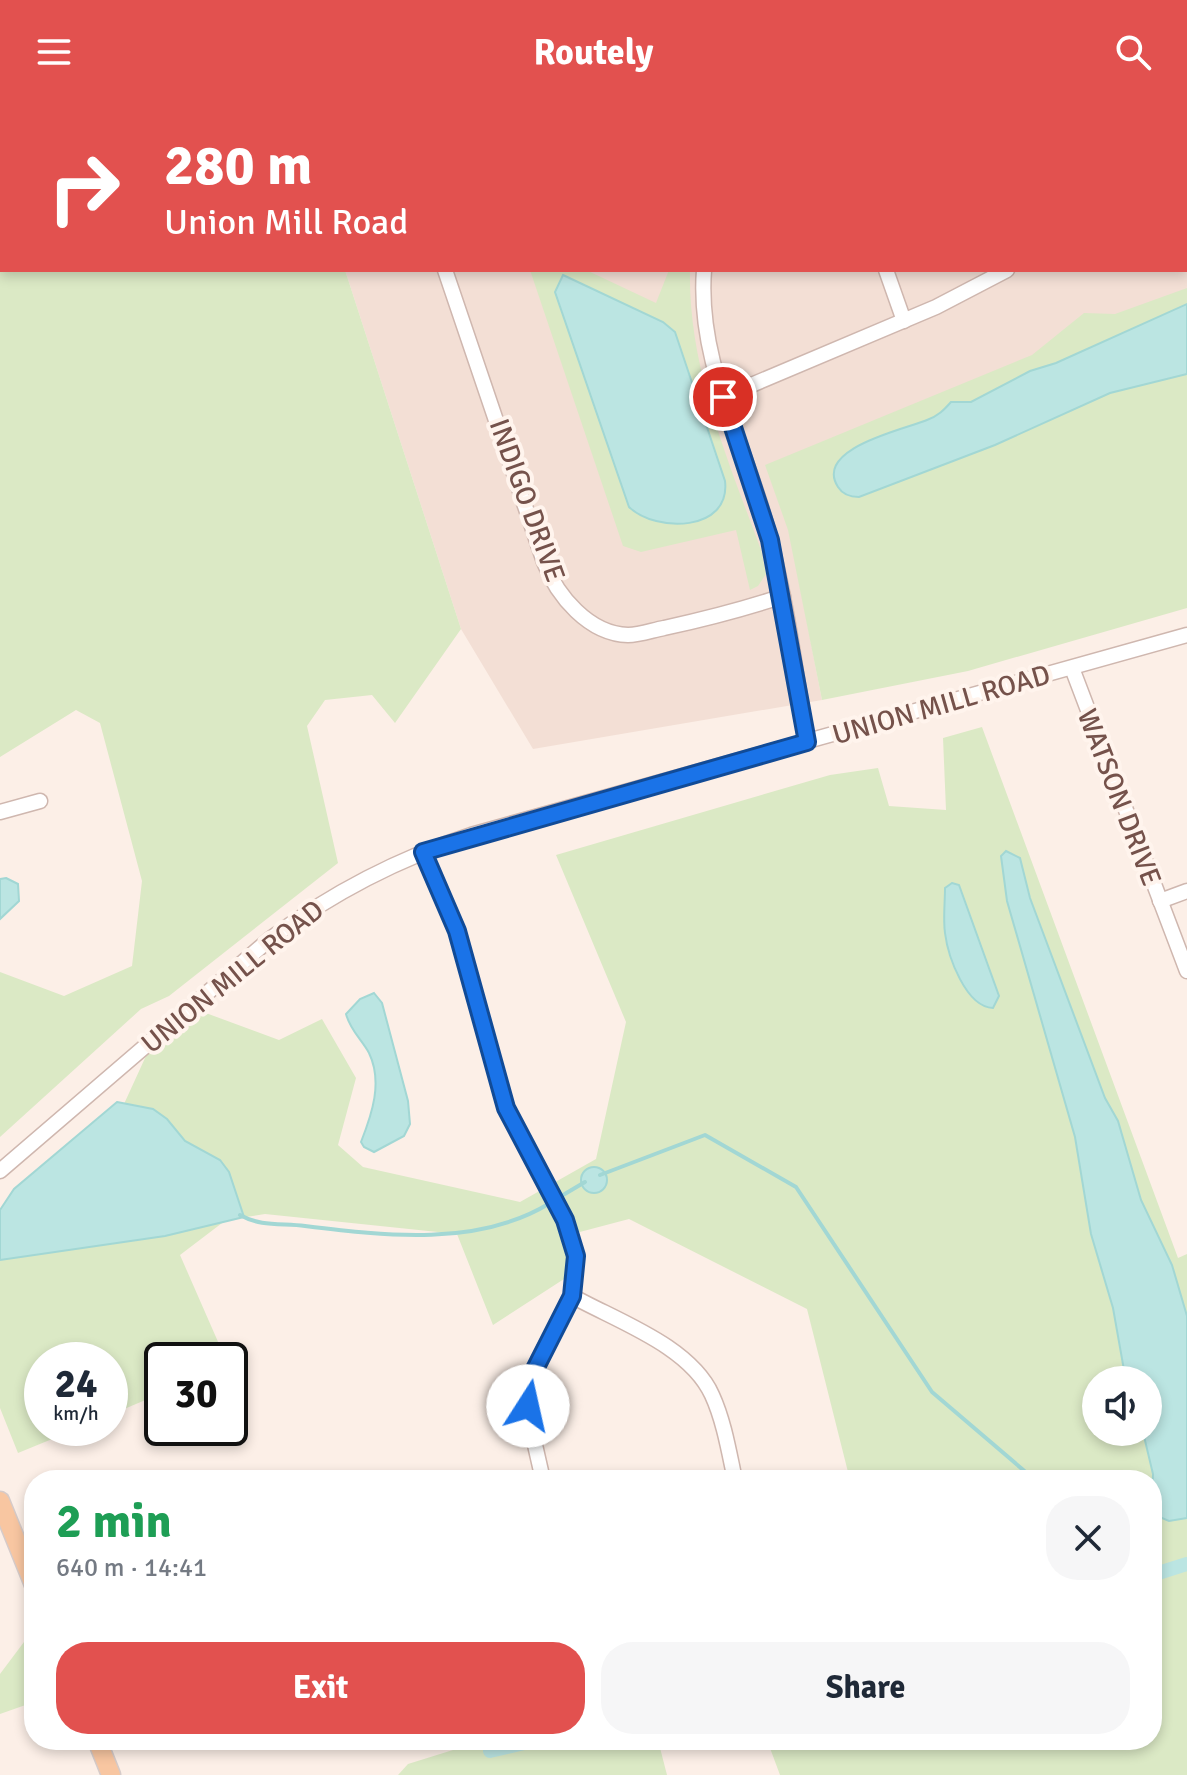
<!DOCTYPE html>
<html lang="en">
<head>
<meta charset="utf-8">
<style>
  :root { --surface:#fff; --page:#f6f6f7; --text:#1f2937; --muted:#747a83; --accent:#e2514f }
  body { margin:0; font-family:Signika,sans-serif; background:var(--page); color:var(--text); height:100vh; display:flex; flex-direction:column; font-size:30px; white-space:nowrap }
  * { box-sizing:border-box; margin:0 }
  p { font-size:26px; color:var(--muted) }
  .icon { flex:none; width:44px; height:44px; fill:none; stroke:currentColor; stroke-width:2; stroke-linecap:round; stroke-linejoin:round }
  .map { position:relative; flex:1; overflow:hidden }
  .details { position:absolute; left:24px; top:1366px; width:1138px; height:280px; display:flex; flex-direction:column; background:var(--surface); border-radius:32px; box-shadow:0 4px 12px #0003 }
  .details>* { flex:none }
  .banner { position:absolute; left:0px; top:0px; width:1188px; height:168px; box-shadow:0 4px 12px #0003; background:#e2514f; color:#fff; overflow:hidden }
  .tools { position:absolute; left:1082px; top:1262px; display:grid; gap:16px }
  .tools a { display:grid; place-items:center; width:80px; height:80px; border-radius:50%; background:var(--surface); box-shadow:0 4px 12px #0003; font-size:40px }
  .speed { position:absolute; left:24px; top:1238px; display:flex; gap:16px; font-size:40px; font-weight:700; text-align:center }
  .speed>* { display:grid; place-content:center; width:104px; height:104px; border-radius:50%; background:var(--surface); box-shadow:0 4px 12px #0003; line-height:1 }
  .speed small { font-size:20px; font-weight:400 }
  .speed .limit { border:4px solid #111; border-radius:12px; background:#fff; color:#111 }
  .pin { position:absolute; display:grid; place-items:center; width:68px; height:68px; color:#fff; margin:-34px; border:4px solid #fff; border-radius:50%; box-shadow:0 2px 8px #0007 }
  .me { position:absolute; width:88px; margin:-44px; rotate:10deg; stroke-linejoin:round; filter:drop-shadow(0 0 6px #0008) }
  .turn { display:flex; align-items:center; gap:28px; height:168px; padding:0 32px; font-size:36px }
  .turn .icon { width:104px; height:104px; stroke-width:2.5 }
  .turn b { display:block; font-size:56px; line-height:68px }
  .round { display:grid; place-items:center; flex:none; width:84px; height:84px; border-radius:32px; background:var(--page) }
  .summary { display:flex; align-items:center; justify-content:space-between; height:136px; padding:0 32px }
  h1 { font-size:48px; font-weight:700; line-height:60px; color:#1e9e55 }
  .cta { display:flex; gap:16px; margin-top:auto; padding:16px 32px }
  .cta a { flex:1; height:92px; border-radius:32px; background:var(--accent); color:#fff; font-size:32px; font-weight:700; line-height:92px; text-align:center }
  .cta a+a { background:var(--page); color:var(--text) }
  header { display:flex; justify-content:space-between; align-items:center; height:104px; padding:0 32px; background:var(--accent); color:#fff; font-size:36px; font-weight:700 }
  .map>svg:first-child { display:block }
  .residential { fill:#f3dfd5 }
  .green { fill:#dbe9c5; fill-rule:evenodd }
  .water { fill:#bbe5e2; stroke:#a2d7d4; stroke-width:2 }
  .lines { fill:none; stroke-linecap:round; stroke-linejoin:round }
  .stream { stroke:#a2d7d4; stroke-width:4 }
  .canal { stroke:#bbe5e2; stroke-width:14 }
  .minor-casing { stroke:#cfb7af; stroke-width:17 }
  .major-casing { stroke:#d6cbc9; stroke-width:21 }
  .minor { stroke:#fff; stroke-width:14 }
  .major { stroke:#f8c6a1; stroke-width:18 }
  .route-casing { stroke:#114b97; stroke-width:20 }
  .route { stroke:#1a73e8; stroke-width:14 }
  .labels { text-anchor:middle; stroke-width:8; stroke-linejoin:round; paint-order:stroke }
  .street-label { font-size:28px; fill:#75524b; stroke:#fff4ed }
</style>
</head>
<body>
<header><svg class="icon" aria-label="menu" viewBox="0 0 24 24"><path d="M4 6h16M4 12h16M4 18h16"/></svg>Routely<svg class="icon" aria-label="search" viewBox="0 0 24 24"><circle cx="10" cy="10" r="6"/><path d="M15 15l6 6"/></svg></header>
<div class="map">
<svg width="1187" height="1671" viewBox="0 0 1187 1671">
  <rect width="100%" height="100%" fill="#fcefe7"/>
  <path class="residential" d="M291,0H1187V306L789,426L822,596L533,645L461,525L345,166H1186V2Z"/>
  <g class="green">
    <path d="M0,0H291L2,2V166H345L461,525L395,619L372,591L325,596L307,622L338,759L169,892L141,905L0,1033V868L64,892L132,862L142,777L100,619L76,606L0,653Z"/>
    <path d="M642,0H767L644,2Z"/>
    <path d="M530,166H586L656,199L669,166H690C688,263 728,356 761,446L766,470L758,482L750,486L736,426L641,448L623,442Z"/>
    <path d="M1187,184V504L968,567L822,596L788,426L765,361L1032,251L1084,209L1115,210Z"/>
    <path d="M982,623L1178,1154L1187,1150V1671H780L767,1636H1152V1376H850L807,1205L629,1115L576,1129L581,1164L493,1221L457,1130L265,1110L226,1116L180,1151L226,1256H162V1289L110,1311V1256H42V1324H79L18,1349L0,1304V1130L113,1024L151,941L195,905L279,936L322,915L356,974L338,1041L363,1063L520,1098L596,1055L626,918L556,751L830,671L878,664L889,702L946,706L943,634ZM1096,1276H1148V1328H1096Z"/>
    <path d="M24,1538L34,1563V1598L0,1610V1570Z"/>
    <path d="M485,1636H658L667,1671H398L408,1660Z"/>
  </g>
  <g class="water">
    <path d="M563,171L663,218L675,228L725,377C731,428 656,429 629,403L555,188Z"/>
    <path d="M1187,200V270L1110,289L995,341L859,393C850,393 843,391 838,383C813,344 906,325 927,316C938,312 944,306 951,298H971L1030,267L1056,259Z"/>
    <path d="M1006,747L1020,754L1030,794L1105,994L1118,1017L1141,1096L1172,1161L1187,1212V1414L1169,1417L1157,1412L1152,1403L1153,1370L1143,1328H1148V1276H1128L1124,1266L1113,1204L1091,1130L1075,1033L1007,797L1001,752Z"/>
    <path d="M6,774L18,780L19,797L0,815V775Z"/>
    <path d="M952,779L959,781L999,892L993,904C966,903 948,853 945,829C943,815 945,799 945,784Z"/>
    <path d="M374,889L382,899L408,997L410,1020L404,1032L374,1048L364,1043L361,1038C372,1010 383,978 369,949C362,936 350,926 346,910L360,895Z"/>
    <path d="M117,998L153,1005L167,1015L185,1037L220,1056L229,1068L244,1113L165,1132L0,1156V1106L14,1085Z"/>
    <circle cx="594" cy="1076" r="13"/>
  </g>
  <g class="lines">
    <g class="stream">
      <path d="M600,1071L705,1031L796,1083L932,1288L1035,1376"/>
      <path d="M558,1094L585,1078"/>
      <path d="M240,1111C261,1123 282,1119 305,1122C386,1132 479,1143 550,1099"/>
    </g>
    <g class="canal">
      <path d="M1152,1471L1187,1460"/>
      <path d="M490,1647L537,1636"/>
    </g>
    <g class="minor-casing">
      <g id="minor">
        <path d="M554,0V2"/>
        <path d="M1021,0L1022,2"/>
        <path d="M414,2V0"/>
        <path d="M778,2L781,0"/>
        <path d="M1186,6H1187"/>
        <path d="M1186,99L1187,98"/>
        <path d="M445,166L544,458C557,492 589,530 628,531C640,531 653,526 664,524C705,515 744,505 783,492"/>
        <path d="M704,166C697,257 743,335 766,420C786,492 795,565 807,638"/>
        <path d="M886,166L904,217"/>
        <path d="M723,293L936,203L1007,166"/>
        <path d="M1072,564L1187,867"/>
        <path d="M0,708L40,697"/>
        <path d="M423,748L457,827L506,1004L565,1116L576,1152L572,1192L538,1256L528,1287L530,1319L543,1376"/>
        <path d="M1160,797L1187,787"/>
        <path d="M0,1067L270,835C332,789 397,755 471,731L1187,531"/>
        <path d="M572,1192C617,1217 690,1242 712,1291C724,1317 729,1348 735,1376"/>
      </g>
    </g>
    <g class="major-casing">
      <g id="major">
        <path d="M0,1397L34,1481"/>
        <path d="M97,1636L111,1671"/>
      </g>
    </g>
    <use href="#minor" class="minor"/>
    <use href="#major" class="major"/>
  </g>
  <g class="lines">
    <g class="route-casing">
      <path id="route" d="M528,1302L532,1271L572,1192L576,1152L565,1116L506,1004L457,827L423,748L807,638L770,436L723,293"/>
    </g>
    <use href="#route" class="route"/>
  </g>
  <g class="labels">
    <g class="street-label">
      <text transform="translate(528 396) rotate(70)" y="10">INDIGO DRIVE</text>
      <text transform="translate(941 600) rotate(-16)" y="10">UNION MILL ROAD</text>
      <text transform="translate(1120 693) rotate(69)" y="10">WATSON DRIVE</text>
      <text transform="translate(232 872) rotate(-39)" y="10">UNION MILL ROAD</text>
    </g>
  </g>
</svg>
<div class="tools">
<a><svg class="icon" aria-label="sound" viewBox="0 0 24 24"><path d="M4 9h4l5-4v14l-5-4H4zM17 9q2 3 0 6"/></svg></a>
</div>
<div class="speed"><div>24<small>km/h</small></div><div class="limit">30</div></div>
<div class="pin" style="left:723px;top:293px;background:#d93025"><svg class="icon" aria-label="arrive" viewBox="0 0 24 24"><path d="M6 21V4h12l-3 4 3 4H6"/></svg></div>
<svg class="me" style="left:528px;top:1302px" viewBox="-20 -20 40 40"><circle r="19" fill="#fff"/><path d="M0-13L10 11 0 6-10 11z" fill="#1a73e8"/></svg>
<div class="banner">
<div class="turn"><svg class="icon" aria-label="right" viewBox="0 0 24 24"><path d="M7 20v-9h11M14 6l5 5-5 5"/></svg><div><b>280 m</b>Union Mill Road</div></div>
</div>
<section class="details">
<div class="summary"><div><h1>2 min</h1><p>640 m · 14:41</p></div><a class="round"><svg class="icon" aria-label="close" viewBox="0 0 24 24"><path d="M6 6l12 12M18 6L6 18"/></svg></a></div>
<div class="cta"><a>Exit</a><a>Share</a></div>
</section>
</div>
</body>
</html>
